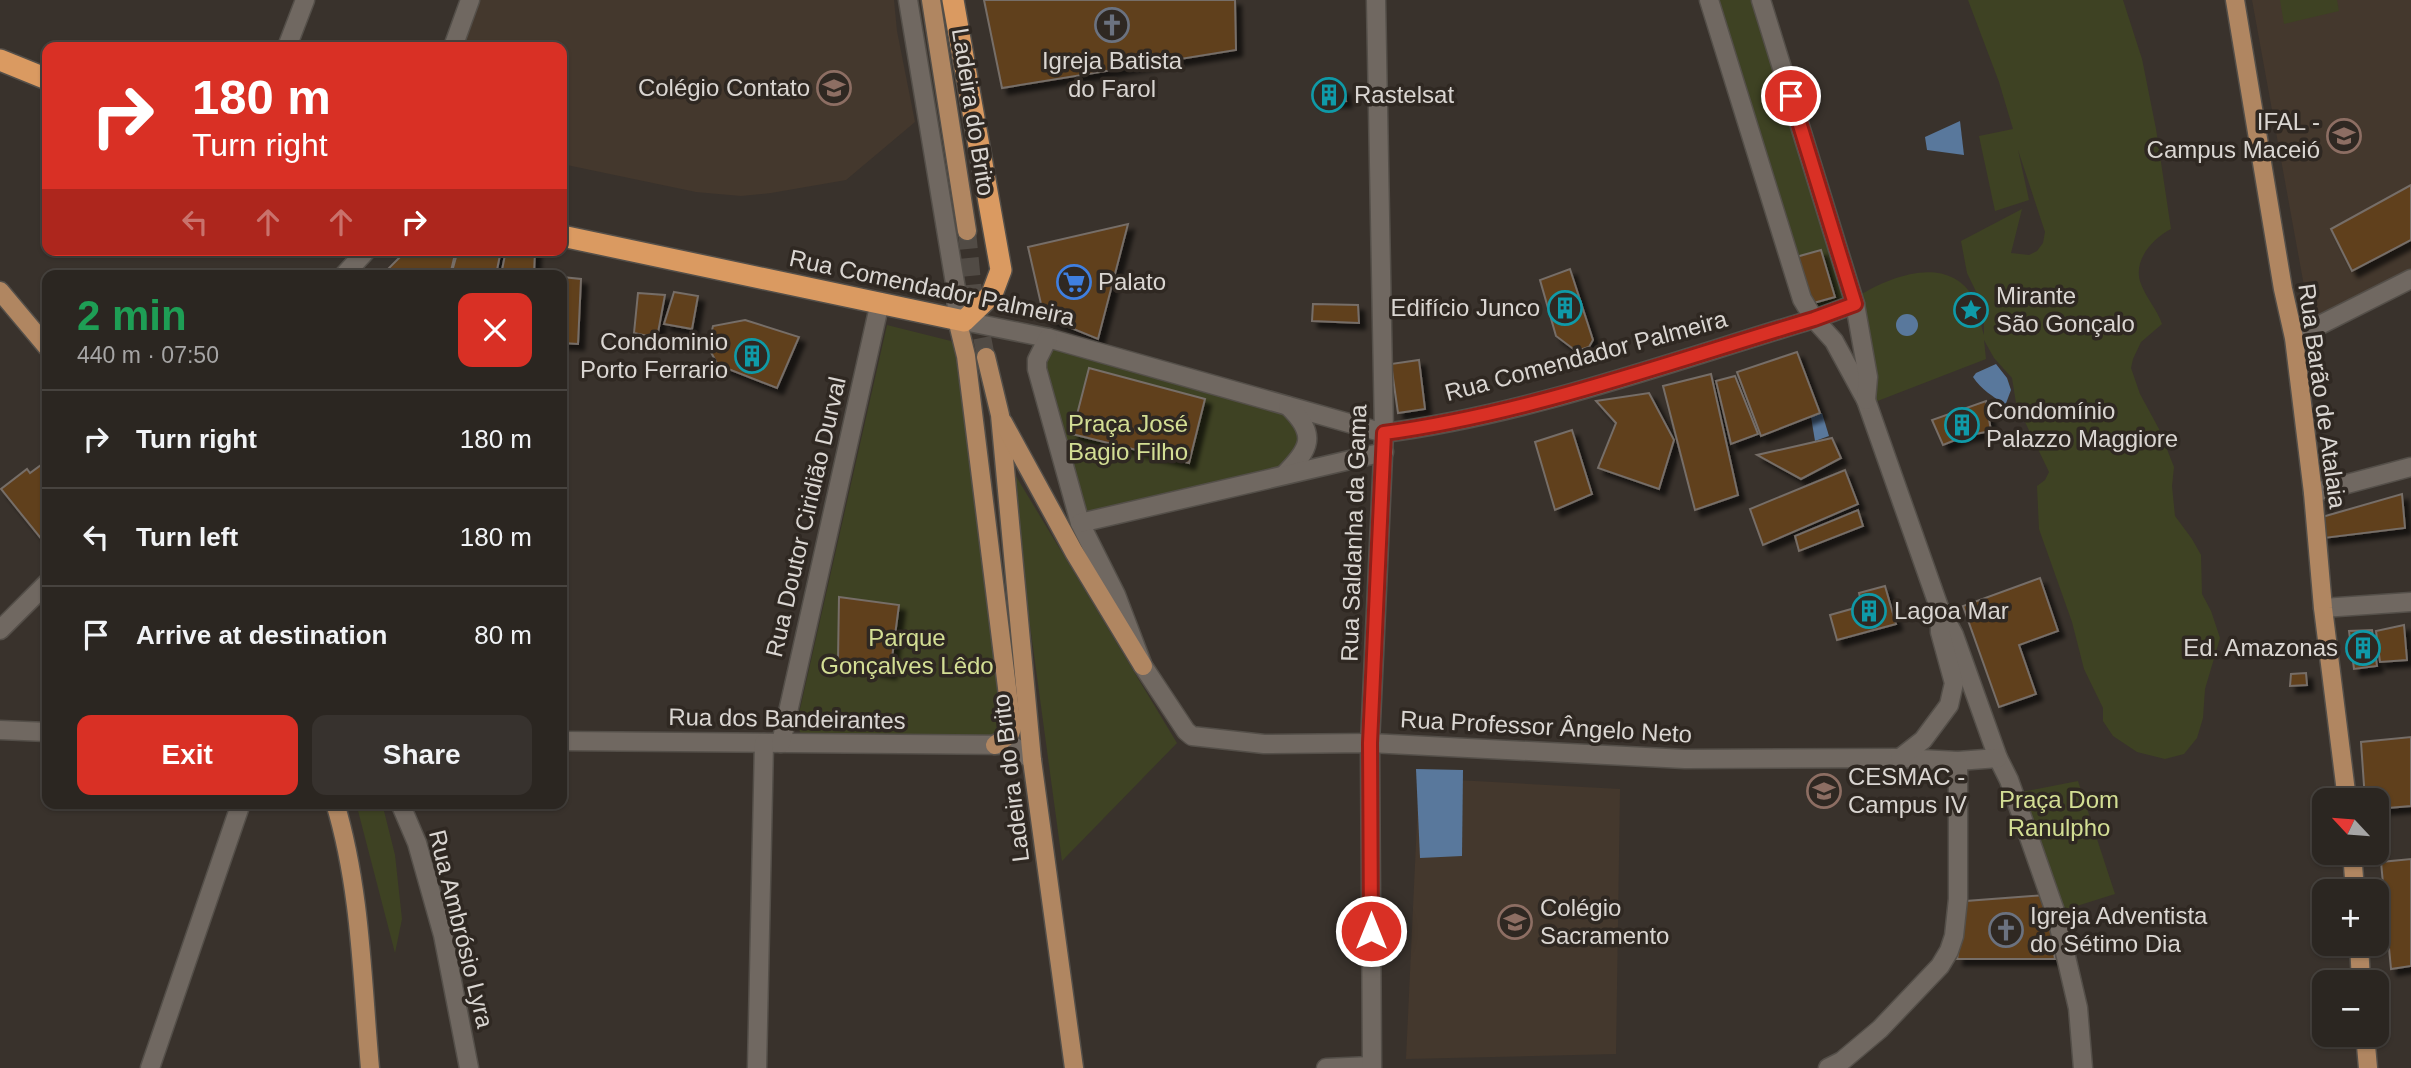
<!DOCTYPE html>
<html lang="en">
<head>
<meta charset="utf-8">
<style>
  :root { --surface:#2b2621; --page:#37322e; --text:#f1f3f6; --muted:#a6a5a5; --line:#47433f; --accent:#d93025 }
  body { margin:0; font-family:Arial,sans-serif; background:var(--page); color:var(--text); height:100vh; display:flex; flex-direction:column; font-size:26px; white-space:nowrap }
  * { box-sizing:border-box; margin:0 }
  p { font-size:23px; color:var(--muted) }
  .icon { flex:none; width:38px; height:38px; fill:none; stroke:currentColor; stroke-width:2; stroke-linecap:round; stroke-linejoin:round }
  .map { position:relative; flex:1; overflow:hidden }
  .panel { position:absolute; left:42px; top:270px; width:525px; height:539px; display:flex; flex-direction:column; background:var(--surface); border-radius:14px; box-shadow:0 2px 5px #0004,0 0 0 2px var(--line) }
  .panel>* { flex:none }
  .banner { position:absolute; left:42px; top:42px; width:525px; height:214px; border-radius:14px; box-shadow:0 2px 5px #0004,0 0 0 2px var(--line); background:#d93025; color:#fff; overflow:hidden }
  .needle { width:46px; rotate:296deg }
  .buttons { position:absolute; left:2312px; top:788px; display:grid; gap:14px }
  .buttons a { display:grid; place-items:center; width:77px; height:77px; border-radius:14px; background:var(--surface); box-shadow:0 2px 5px #0004,0 0 0 2px var(--line); font-size:35px }
  .pin { position:absolute; display:grid; place-items:center; width:60px; height:60px; color:#fff; margin:-30px; border:4px solid #fff; border-radius:50%; box-shadow:0 2px 7px #0007 }
  .me { position:absolute; width:77px; margin:-38px; rotate:0deg; stroke-linejoin:round; filter:drop-shadow(0 0 5px #0008) }
  .turn { display:flex; align-items:center; gap:24px; height:147px; padding:0 35px; font-size:32px }
  .turn .icon { width:91px; height:91px; stroke-width:2.5 }
  .turn b { display:block; font-size:49px; line-height:60px }
  .lanes { display:flex; align-items:center; height:66px; padding:0 35px; background:#0003; justify-content:center; gap:35px; direction:ltr }
  .lanes .off { opacity:.35 }
  .round { display:grid; place-items:center; flex:none; width:74px; height:74px; border-radius:14px; background:var(--page) }
  .overview { display:flex; align-items:center; justify-content:space-between; height:119px; padding:0 35px }
  h1 { font-size:42px; font-weight:700; line-height:52px; color:#1e9e55 }
  .primary-button { display:flex; gap:14px; margin-top:auto; padding:14px 35px }
  .primary-button a { flex:1; height:80px; border-radius:14px; background:var(--accent); color:#fff; font-size:28px; font-weight:700; line-height:80px; text-align:center }
  .primary-button a+a { background:var(--page); color:var(--text) }
  ul { padding:0; list-style:none }
  li { display:flex; align-items:center; gap:21px; height:98px; padding:0 35px; border-top:2px solid var(--line) }
  li div { flex:1 }
  li b { display:block; font-size:26px }
  li em { font-style:normal }
  .map>svg:first-child { display:block }
  .built { fill:#44382d }
  .green { fill:#3e4223 }
  .water { fill:#59789c }
  .building { fill:#603f1e; stroke:#766e67; stroke-width:2; filter:url(#shadow) }
  .lines { fill:none; stroke-linecap:round; stroke-linejoin:round }
  .major-tunnel { stroke:#514b45; stroke-width:18; stroke-dasharray:18 9; stroke-linecap:butt }
  .minor-casing { stroke:#544f49; stroke-width:21 }
  .major-casing { stroke:#544f49; stroke-width:21 }
  .highway-casing { stroke:#544f49; stroke-width:24 }
  .minor { stroke:#706861; stroke-width:18 }
  .major { stroke:#b08661; stroke-width:18 }
  .highway { stroke:#da9a61; stroke-width:21 }
  .route-casing { stroke:#8d1f18; stroke-width:18 }
  .route { stroke:#d93025; stroke-width:12 }
  .labels { text-anchor:middle; stroke-width:7; stroke-linejoin:round; paint-order:stroke }
  .poi-label { font-size:24px; fill:#dad6d2; stroke:#2f2822; text-anchor:start }
  .street-label { font-size:24px; fill:#dad6d2; stroke:#2f2822 }
  .park-label { font-size:24px; fill:#d3de94; stroke:#2f2822 }
</style>
</head>
<body>
<div class="map">
<svg width="2411" height="1068" viewBox="0 0 2411 1068">
  <defs>
    <filter id="shadow"><feDropShadow dx="6" dy="6" stdDeviation="2" flood-color="#0009"/></filter>
  </defs>
  <rect width="100%" height="100%" fill="#39322c"/>
  <g class="built">
    <path d="M476,0H894L897,31L915,122L846,180L771,193L741,196L696,192L562,164V47H461Z"/>
    <path d="M2252,0H2411V272L2317,319H2310Z"/>
    <path d="M1419,778L1620,789L1616,1054L1406,1059Z"/>
  </g>
  <g class="green">
    <path d="M1709,0H1757L1851,300L1802,315Z"/>
    <path d="M1968,0H2123L2142,59L2156,129L2171,229C2152,239 2132,261 2141,284C2146,298 2157,309 2162,324L2141,342L2133,359L2131,368L2140,394L2159,429L2174,467L2172,486L2175,516L2192,539L2201,555L2202,594L2211,611L2220,638L2205,689L2203,718L2197,738L2184,754L2165,759L2137,752L2113,736L2103,721V708L2084,669L2072,622L2039,529L2037,486L2045,480L2049,472L2016,403L2012,378L1994,358L1984,340L1986,359L1875,402L1858,296C1893,275 1948,254 1974,298C1980,309 1980,324 1984,335V308L1967,273L1961,241L2022,209L2011,253L2029,255L2037,251L2043,243L2045,232L2018,150L2029,200L1995,211L1979,136L2013,129L1999,82Z"/>
    <path d="M2280,0H2337L2339,11L2284,24Z"/>
    <path d="M887,325L951,341L962,361L1009,731L997,747L802,738L797,722Z"/>
    <path d="M1050,346L1273,404L1301,433L1303,446L1284,466L1232,486L1080,518L1038,365Z"/>
    <path d="M1008,463L1177,743L1062,861Z"/>
    <path d="M2078,781L2115,894L2064,910L2021,792Z"/>
    <path d="M356,803H382L395,855L402,919L395,953Z"/>
  </g>
  <g class="water">
    <path d="M1960,121L1964,155L1927,150L1925,137Z"/>
    <circle cx="1907" cy="325" r="11"/>
    <path d="M1996,364L2007,378L2011,390L2005,406C1994,396 1981,390 1973,377L1976,373Z"/>
    <path d="M1822,413L1829,436L1815,441L1811,417Z"/>
    <path d="M1416,769L1463,770L1462,856L1420,858Z"/>
  </g>
  <g class="building">
    <path d="M984,0H1235L1236,50L1002,88Z"/>
    <path d="M1344,88L1346,101L1314,102L1313,90Z"/>
    <path d="M2411,185V240L2352,271L2331,229Z"/>
    <path d="M1128,224L1098,339L1044,317L1028,247Z"/>
    <path d="M407,250H456L450,275H408L388,269Z"/>
    <path d="M458,250H501L496,275H451Z"/>
    <path d="M506,250H535L534,275H501Z"/>
    <path d="M1821,250L1835,297L1810,304L1796,257Z"/>
    <path d="M1570,269L1593,340L1589,347L1576,351L1556,336L1540,280Z"/>
    <path d="M562,277L581,279L578,344L562,343Z"/>
    <path d="M674,292L698,296L692,329L664,324Z"/>
    <path d="M638,293L665,295L657,338L634,333Z"/>
    <path d="M1313,304L1358,305L1359,323L1312,321Z"/>
    <path d="M745,320L799,337L777,388L718,365L708,347L713,326Z"/>
    <path d="M1797,352L1820,413L1761,436L1737,372Z"/>
    <path d="M1419,360L1425,409L1398,413L1391,364Z"/>
    <path d="M1089,368L1205,399L1189,463L1072,434Z"/>
    <path d="M1711,374L1738,495L1695,510L1663,386Z"/>
    <path d="M1735,376L1758,434L1731,444L1716,381Z"/>
    <path d="M1649,393L1674,440L1659,489L1598,468L1616,423L1596,401Z"/>
    <path d="M1986,401L1991,431L1965,436L1943,445L1932,420Z"/>
    <path d="M1572,430L1592,494L1555,510L1535,442Z"/>
    <path d="M1832,438L1841,458L1801,479L1757,455Z"/>
    <path d="M47,453V546L1,489L27,469L30,473L45,462L42,458Z"/>
    <path d="M1845,470L1858,504L1763,545L1750,509Z"/>
    <path d="M2402,494L2405,528L2324,538L2322,517Z"/>
    <path d="M1858,510L1863,526L1799,551L1795,536Z"/>
    <path d="M2040,578L2058,631L2019,645L2036,694L1999,707L1963,606Z"/>
    <path d="M1885,586L1896,624L1837,640L1830,615L1862,606L1859,593Z"/>
    <path d="M839,597L899,605L890,673L838,661Z"/>
    <path d="M2404,625L2407,660L2380,662L2376,631Z"/>
    <path d="M2372,630L2377,666L2354,669L2349,631Z"/>
    <path d="M2306,673L2307,685L2290,686L2291,674Z"/>
    <path d="M2411,737V806L2376,809V800H2365L2361,742Z"/>
    <path d="M2411,859V966L2391,969L2381,862Z"/>
    <path d="M2045,895L2055,959H1957L1966,901Z"/>
  </g>
  <g class="lines">
    <path class="major-tunnel" d="M967,231L973,292L986,357"/>
    <g class="minor-casing">
      <g id="minor">
        <path d="M908,0L956,289L957,319"/>
        <path d="M1709,0L1802,299L1814,319L1834,341L1866,400L1939,607L1954,635L1998,758L2009,780L2056,914L2078,1008L2083,1068"/>
        <path d="M1761,0L1855,304L1868,377L1866,400"/>
        <path d="M287,47L305,0"/>
        <path d="M453,47L470,0"/>
        <path d="M344,275L367,250"/>
        <path d="M964,321L1048,338L1384,433C1530,414 1673,361 1814,319L1855,304"/>
        <path d="M1048,338L1037,360V369L1080,523L1116,595L1143,666L1186,731L1192,736L1264,744L1370,743L1685,759L1900,758L1958,761L1998,758"/>
        <path d="M2294,338L2411,279"/>
        <path d="M1284,475C1310,449 1318,435 1288,406"/>
        <path d="M2313,493L2411,467"/>
        <path d="M1080,523L1384,452"/>
        <path d="M2323,608L2411,602"/>
        <path d="M0,630L47,583"/>
        <path d="M0,730L47,732"/>
        <path d="M562,741L1012,745L1032,760"/>
        <path d="M781,743L880,302"/>
        <path d="M1900,758L1923,740L1949,705L1954,683L1940,632V614"/>
        <path d="M400,803L417,843L443,935L469,1068"/>
        <path d="M150,1068L241,803"/>
        <path d="M757,1068L764,743"/>
        <path d="M1326,1068L1371,1066"/>
        <path d="M1372,1068L1370,743L1384,433L1376,0"/>
        <path d="M1828,1068L1842,1061L1880,1029L1940,966L1949,951L1954,936L1958,899V761"/>
      </g>
    </g>
    <g class="major-casing">
      <g id="major">
        <path d="M931,0L967,231"/>
        <path d="M2235,0L2283,289L2294,338L2313,493L2323,608L2347,800"/>
        <path d="M0,291L47,347"/>
        <path d="M957,319L966,356L1012,728L1010,734L995,745"/>
        <path d="M986,357L1000,415L1032,760L1074,1068"/>
        <path d="M1003,422L1074,552L1143,666"/>
        <path d="M335,803C361,889 362,980 370,1068"/>
        <path d="M2352,852L2355,891"/>
        <path d="M2359,943L2361,982"/>
        <path d="M2365,1034L2368,1068"/>
      </g>
    </g>
    <g class="highway-casing">
      <g id="highway">
        <path d="M0,60L47,79"/>
        <path d="M562,236L964,321L992,294L1001,270L953,0"/>
      </g>
    </g>
    <use href="#minor" class="minor"/>
    <use href="#major" class="major"/>
    <use href="#highway" class="highway"/>
  </g>
  <g class="lines">
    <g class="route-casing">
      <path id="route" d="M1371,931L1370,743L1384,433C1531,413 1672,361 1814,319L1855,304L1791,96"/>
    </g>
    <use href="#route" class="route"/>
  </g>
  <defs>
    <g id="church-ring" transform="scale(1.75)"><circle r="9.5" fill="#2f2822" stroke="#6b7280" stroke-width="1.5"/><path d="M-1.2-6h2.4v3.5h3.3v2.4h-3.3V6h-2.4V-.1h-3.3v-2.4h3.3Z" fill="#6b7280"/></g>
    <g id="school-ring" transform="scale(1.75)"><circle r="9.5" fill="#2f2822" stroke="#8d6e63" stroke-width="1.5"/><path d="M0-5L7-2L0 1L-7-2ZM-4 1L0 2.5L4 1V4Q0 6-4 4Z" fill="#8d6e63"/></g>
    <g id="building-ring" transform="scale(1.75)"><circle r="9.5" fill="#2f2822" stroke="#0f9aa8" stroke-width="1.5"/><path d="M-4-6H4V6H1V3H-1V6H-4ZM-2.5-4.3h1.7v1.8h-1.7ZM.8-4.3h1.7v1.8H.8ZM-2.5-1h1.7V.8h-1.7ZM.8-1h1.7V.8H.8Z" fill="#0f9aa8"/></g>
    <g id="university-ring" transform="scale(1.75)"><circle r="9.5" fill="#2f2822" stroke="#8d6e63" stroke-width="1.5"/><path d="M0-5L7-2L0 1L-7-2ZM-4 1L0 2.5L4 1V4Q0 6-4 4Z" fill="#8d6e63"/></g>
    <g id="supermarket-ring" transform="scale(1.75)"><circle r="9.5" fill="#2f2822" stroke="#3f7fe0" stroke-width="1.5"/><path d="M-6-5.5h2.5l.6 2H6L4.5 2H-2.5L-4.4-4H-6ZM-1.5 3.2a1.3 1.3 0 1 0 .1 0ZM3 3.2a1.3 1.3 0 1 0 .1 0Z" fill="#3f7fe0"/></g>
    <g id="sight-ring" transform="scale(1.75)"><circle r="9.5" fill="#2f2822" stroke="#0f9aa8" stroke-width="1.5"/><path d="M0-6L1.8-2.2L6-1.7L2.9 1.2L3.7 5.4L0 3.3L-3.7 5.4L-2.9 1.2L-6-1.7L-1.8-2.2Z" fill="#0f9aa8"/></g>
  </defs>
  <g fill-rule="evenodd">
    <use href="#church-ring" x="1112" y="25"/>
    <use href="#school-ring" x="834" y="88"/>
    <use href="#building-ring" x="1329" y="95"/>
    <use href="#university-ring" x="2344" y="136"/>
    <use href="#supermarket-ring" x="1074" y="282"/>
    <use href="#building-ring" x="1565" y="308"/>
    <use href="#sight-ring" x="1971" y="310"/>
    <use href="#building-ring" x="752" y="356"/>
    <use href="#building-ring" x="1962" y="425"/>
    <use href="#building-ring" x="1869" y="611"/>
    <use href="#building-ring" x="2363" y="648"/>
    <use href="#university-ring" x="1824" y="791"/>
    <use href="#school-ring" x="1515" y="922"/>
    <use href="#church-ring" x="2006" y="930"/>
  </g>
  <g class="labels">
    <g class="poi-label">
      <text x="1112" y="69" text-anchor="middle">Igreja Batista<tspan x="1112" dy="28">do Farol</tspan></text>
      <text x="810" y="96" text-anchor="end">Colégio Contato</text>
      <text x="1354" y="103">Rastelsat</text>
      <text x="2320" y="130" text-anchor="end">IFAL -<tspan x="2320" dy="28">Campus Maceió</tspan></text>
      <text x="1098" y="290">Palato</text>
      <text x="1996" y="304">Mirante<tspan x="1996" dy="28">São Gonçalo</tspan></text>
      <text x="1540" y="316" text-anchor="end">Edifício Junco</text>
      <text x="728" y="350" text-anchor="end">Condominio<tspan x="728" dy="28">Porto Ferrario</tspan></text>
      <text x="1986" y="419">Condomínio<tspan x="1986" dy="28">Palazzo Maggiore</tspan></text>
      <text x="1894" y="619">Lagoa Mar</text>
      <text x="2338" y="656" text-anchor="end">Ed. Amazonas</text>
      <text x="1848" y="785">CESMAC -<tspan x="1848" dy="28">Campus IV</tspan></text>
      <text x="1540" y="916">Colégio<tspan x="1540" dy="28">Sacramento</tspan></text>
      <text x="2030" y="924">Igreja Adventista<tspan x="2030" dy="28">do Sétimo Dia</tspan></text>
    </g>
    <g class="street-label">
      <text transform="translate(973 112) rotate(81)" y="8">Ladeira do Brito</text>
      <text transform="translate(932 288) rotate(12)" y="8">Rua Comendador Palmeira</text>
      <text transform="translate(1586 356) rotate(-15)" y="8">Rua Comendador Palmeira</text>
      <text transform="translate(2322 396) rotate(82)" y="8">Rua Barão de Atalaia</text>
      <text transform="translate(806 517) rotate(-77)" y="8">Rua Doutor Ciridião Durval</text>
      <text transform="translate(1354 533) rotate(-88)" y="8">Rua Saldanha da Gama</text>
      <text transform="translate(787 719) rotate(1)" y="8">Rua dos Bandeirantes</text>
      <text transform="translate(1546 727) rotate(3)" y="8">Rua Professor Ângelo Neto</text>
      <text transform="translate(1011 778) rotate(-97)" y="8">Ladeira do Brito</text>
      <text transform="translate(461 929) rotate(76)" y="8">Rua Ambrósio Lyra</text>
    </g>
    <g class="park-label">
      <text x="1128" y="432">Praça José<tspan x="1128" dy="28">Bagio Filho</tspan></text>
      <text x="907" y="646">Parque<tspan x="907" dy="28">Gonçalves Lêdo</tspan></text>
      <text x="2059" y="808">Praça Dom<tspan x="2059" dy="28">Ranulpho</tspan></text>
    </g>
  </g>
</svg>
<div class="buttons">
<a><svg class="needle" viewBox="-14 -14 28 28"><path d="M0-13l5 13h-10z" fill="#e53935"/><path d="M0 13l5-13h-10z" fill="#a6a5a5"/></svg></a>
<a>+</a>
<a>−</a>
</div>
<div class="pin" style="left:1791px;top:96px;background:#d93025"><svg class="icon" aria-label="arrive" viewBox="0 0 24 24"><path d="M6 21V4h12l-3 4 3 4H6"/></svg></div>
<svg class="me" style="left:1371px;top:931px" viewBox="-20 -20 40 40"><circle r="17" fill="#d93025" stroke="#fff" stroke-width="3"/><path d="M0-11L8 9 0 5-8 9z" fill="#fff"/></svg>
<div class="banner">
<div class="turn"><svg class="icon" aria-label="right" viewBox="0 0 24 24"><path d="M7 20v-9h11M14 6l5 5-5 5"/></svg><div><b>180 m</b>Turn right</div></div>
<div class="lanes"><svg class="icon off" aria-label="left" viewBox="0 0 24 24"><path d="M17 20v-9H6M10 6l-5 5 5 5"/></svg><svg class="icon off" aria-label="ahead" viewBox="0 0 24 24"><path d="M12 20V5M6 11l6-6 6 6"/></svg><svg class="icon off" aria-label="ahead" viewBox="0 0 24 24"><path d="M12 20V5M6 11l6-6 6 6"/></svg><svg class="icon" aria-label="right" viewBox="0 0 24 24"><path d="M7 20v-9h11M14 6l5 5-5 5"/></svg></div>
</div>
<section class="panel">
<div class="overview"><div><h1>2 min</h1><p>440 m · 07:50</p></div><a class="round" style="background:#d93025;color:#fff"><svg class="icon" aria-label="close" viewBox="0 0 24 24"><path d="M6 6l12 12M18 6L6 18"/></svg></a></div>
<ul>
<li><svg class="icon" aria-label="right" viewBox="0 0 24 24"><path d="M7 20v-9h11M14 6l5 5-5 5"/></svg><div><b>Turn right</b></div><em>180 m</em></li>
<li><svg class="icon" aria-label="left" viewBox="0 0 24 24"><path d="M17 20v-9H6M10 6l-5 5 5 5"/></svg><div><b>Turn left</b></div><em>180 m</em></li>
<li><svg class="icon" aria-label="arrive" viewBox="0 0 24 24"><path d="M6 21V4h12l-3 4 3 4H6"/></svg><div><b>Arrive at destination</b></div><em>80 m</em></li>
</ul>
<div class="primary-button"><a>Exit</a><a>Share</a></div>
</section>
</div>
</body>
</html>
